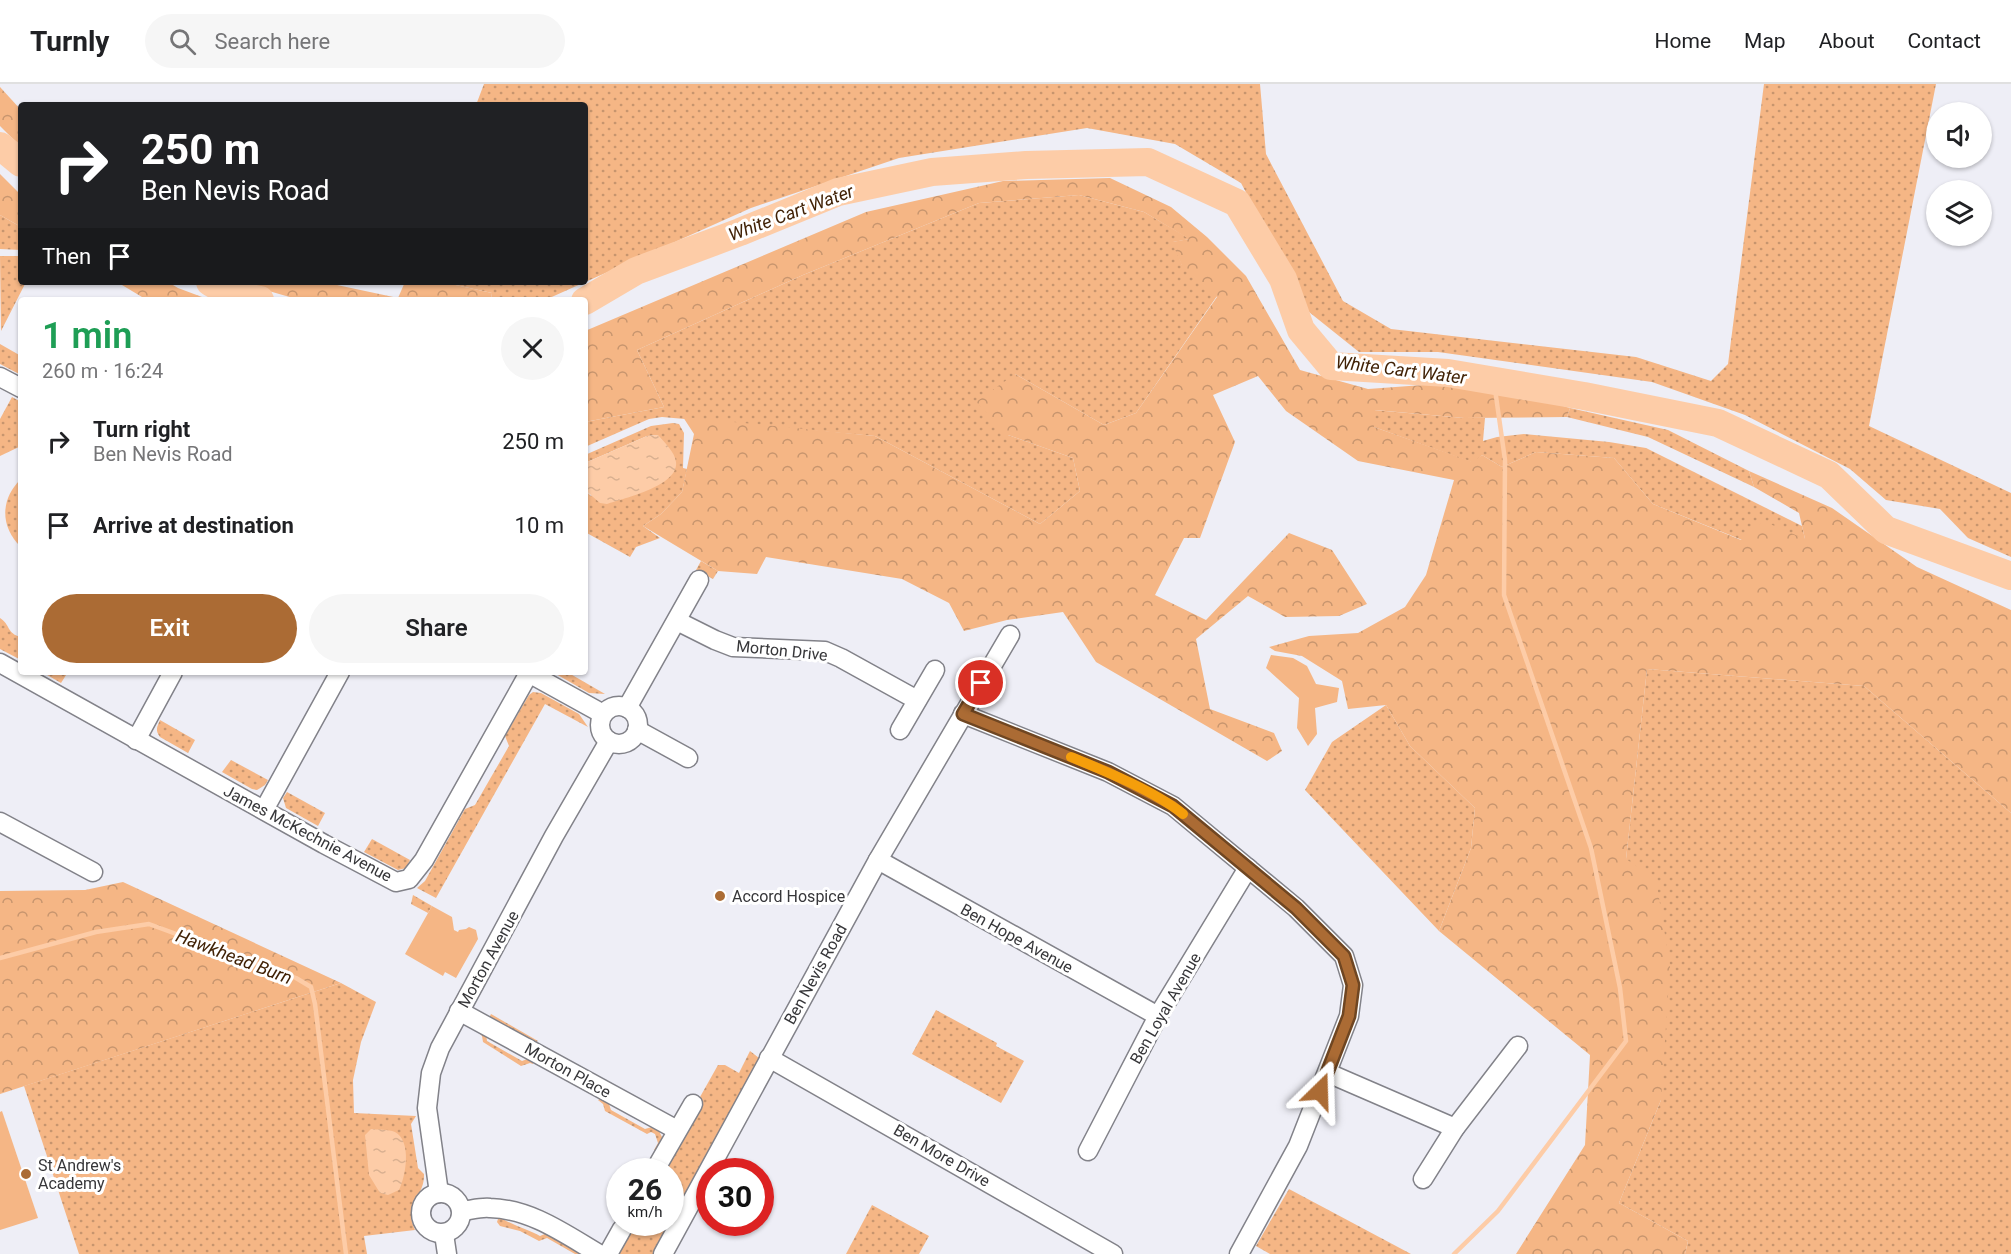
<!DOCTYPE html>
<html lang="en">
<head>
<meta charset="utf-8">
<style>
  :root { --surface:#fff; --page:#f6f6f6; --text:#202124; --muted:#757577; --line:#e0e0e0; --accent:#ab6b34 }
  body { margin:0; font-family:Roboto,sans-serif; background:var(--page); color:var(--text); height:100vh; display:flex; flex-direction:column; font-size:22px; white-space:nowrap }
  * { box-sizing:border-box; margin:0 }
  p { font-size:20px; color:var(--muted) }
  .icon { flex:none; width:33px; height:33px; fill:none; stroke:currentColor; stroke-width:2; stroke-linecap:round; stroke-linejoin:round }
  .map { position:relative; flex:1; overflow:hidden }
  .details { position:absolute; left:18px; top:213px; width:570px; height:378px; display:flex; flex-direction:column; background:var(--surface); border-radius:6px; box-shadow:0 2px 4px #0004 }
  .details>* { flex:none }
  .hud { position:absolute; left:18px; top:18px; width:570px; height:183px; border-radius:6px; box-shadow:0 2px 4px #0004; background:#202124; color:#fff; overflow:hidden }
  .fabs { position:absolute; left:1926px; top:18px; display:grid; gap:12px }
  .fabs a { display:grid; place-items:center; width:66px; height:66px; border-radius:50%; background:var(--surface); box-shadow:0 2px 4px #0004; font-size:30px }
  .speed { position:absolute; left:606px; top:1074px; display:flex; gap:12px; font-size:30px; font-weight:700; text-align:center }
  .speed>* { display:grid; place-content:center; width:78px; height:78px; border-radius:50%; background:var(--surface); box-shadow:0 2px 4px #0004; line-height:1 }
  .speed small { font-size:15px; font-weight:400 }
  .speed .limit { border:9px solid #d22; background:#fff; color:#111 }
  .pin { position:absolute; display:grid; place-items:center; width:51px; height:51px; color:#fff; margin:-26px; border:3px solid #fff; border-radius:50%; box-shadow:0 2px 6px #0007 }
  .me { position:absolute; width:66px; margin:-33px; rotate:22deg; stroke-linejoin:round; filter:drop-shadow(0 0 4px #0008) }
  .turn { display:flex; align-items:center; gap:21px; height:126px; padding:0 24px; font-size:27px }
  .turn .icon { width:78px; height:78px; stroke-width:2.5 }
  .turn b { display:block; font-size:42px; line-height:51px }
  .then { display:flex; align-items:center; height:57px; padding:0 24px; background:#0003; gap:12px; font-size:22px }
  .round { display:grid; place-items:center; flex:none; width:63px; height:63px; border-radius:32px; background:var(--page) }
  .summary { display:flex; align-items:center; justify-content:space-between; height:102px; padding:0 24px }
  h1 { font-size:36px; font-weight:600; line-height:45px; color:#1e9e55 }
  .action { display:flex; gap:12px; margin-top:auto; padding:12px 24px }
  .action a { flex:1; height:69px; border-radius:36px; background:var(--accent); color:#fff; font-size:24px; font-weight:600; line-height:69px; text-align:center }
  .action a+a { background:var(--page); color:var(--text) }
  ul { padding:0; list-style:none }
  li { display:flex; align-items:center; gap:18px; height:84px; padding:0 24px }
  li div { flex:1 }
  li b { display:block; font-size:22px }
  li em { font-style:normal }
  header { display:flex; align-items:center; gap:36px; box-sizing:border-box; height:84px; padding:0 30px; background:var(--surface); border-bottom:2px solid var(--line) }
  header strong { font-size:28px }
  nav { display:flex; gap:33px; margin-inline-start:auto; font-size:21px }
  .search { width:420px; height:54px; background:var(--page); display:flex; align-items:center; gap:15px; box-sizing:border-box; padding:0 21px; border-radius:33px; color:var(--muted); font-size:22px }
  .map>svg:first-child { display:block }
  .grass { fill:url(#grass-dots) }
  .forest { fill:url(#forest-crowns) }
  .park { fill:#f5b685 }
  .water { fill:url(#water-ripples) }
  .lines { fill:none; stroke-linecap:round; stroke-linejoin:round }
  .stream { stroke:#fdcca7; stroke-width:4.5 }
  .river { stroke:#fdcca7; stroke-width:28 }
  .street-casing { stroke:#828289; stroke-width:21 }
  .street { stroke:#fff; stroke-width:18 }
  .route-casing { stroke:#6f4622; stroke-width:15 }
  .route { stroke:#ab6b34; stroke-width:10 }
  .slow { stroke:#f59e0b; stroke-width:10 }
  .poi-dot { fill:#ab6b34; stroke:#fff; stroke-width:2 }
  .labels { text-anchor:middle; stroke-width:6; stroke-linejoin:round; paint-order:stroke }
  .street-label { font-size:16px; fill:#363639; stroke:#fff }
  .poi-label { font-size:16px; fill:#363639; stroke:#fff; text-anchor:start }
  .water-label { font-size:18px; font-style:italic; fill:#412206; stroke:#fff }
</style>
</head>
<body>
<header>
<strong>Turnly</strong>
<div class="search"><svg class="icon" aria-label="search" viewBox="0 0 24 24"><circle cx="10" cy="10" r="6"/><path d="M15 15l6 6"/></svg>Search here</div>
<nav><a>Home</a><a>Map</a><a>About</a><a>Contact</a></nav>
</header>
<div class="map">
<svg width="2011" height="1170" viewBox="0 0 2011 1170">
  <defs>
    <pattern id="grass-dots" width="8" height="8" patternUnits="userSpaceOnUse" patternTransform="scale(1.5)"><rect width="8" height="8" fill="#f5b685"/><path d="M2 2h.1M6 6h.1" fill="none" stroke="#c7956e" stroke-width="1.8" stroke-linecap="round"/></pattern>
    <pattern id="forest-crowns" width="20" height="18" patternUnits="userSpaceOnUse" patternTransform="scale(1.5)"><rect width="20" height="18" fill="#f5b685"/><path d="M2 6a3 3 0 1 1 6 0M12 15a3 3 0 1 1 6 0" fill="none" stroke="#c7956e"/></pattern>
    <pattern id="water-ripples" width="26" height="14" patternUnits="userSpaceOnUse" patternTransform="scale(1.5)"><rect width="26" height="14" fill="#fdcca7"/><path d="M2 4q2-2 4 0t4 0M15 11q2-2 4 0t4 0" fill="none" stroke="#d9b090"/></pattern>
  </defs>
  <rect width="100%" height="100%" fill="#eeeef6"/>
  <g class="grass">
    <path d="M484,0H1260L1266,70L1343,217L1391,245L1636,273L1711,297L1728,280L1764,0H1936L1869,342L2011,409V473L1968,454L1940,425L1886,416L1850,385L1745,331L1652,298L1438,268H1359L1309,228L1241,99L1175,60L1087,44L899,74L751,124L545,216H491L492,209L442,198H585V21H476Z"/>
    <path d="M1079,111L1144,128L1190,155L1173,158L1182,181L1217,212L1136,329L1104,341L1015,290L1008,351L1073,374L1080,407L1040,440L875,352L662,333L649,335L585,363V338L664,323L637,266L803,191L979,119Z"/>
    <path d="M0,131L21,143V166L0,165Z"/>
    <path d="M0,172H21V198H26L1,247Z"/>
    <path d="M0,260L21,272V291L0,280Z"/>
    <path d="M12,313L21,318V362L0,372V335Z"/>
    <path d="M1570,324L1668,346L1749,387L1754,403L1648,353L1567,333Z"/>
    <path d="M1374,326L1464,334H1485L1483,357L1497,353L1524,350L1609,358L1646,364L1802,442L1805,455L1742,456L1653,420L1614,374L1536,368L1502,383L1482,371L1474,379L1374,343Z"/>
    <path d="M673,339L679,340L684,349L683,384L687,385L682,408L661,430L643,442L660,454L636,463L630,473L585,448V406L591,412L658,351L647,352L585,379V371L651,342Z"/>
    <path d="M21,395V463C0,443 0,415 21,395Z"/>
    <path d="M701,477L718,487L713,495L696,486Z"/>
    <path d="M0,534C10,540 7,550 21,553V576L0,565Z"/>
    <path d="M1647,585L1864,602L2011,729V1170H1685L1688,1157L1619,1119L1661,1016L1626,775Z"/>
    <path d="M42,588H68L61,599Z"/>
    <path d="M558,588H567L605,610L589,609L556,590Z"/>
    <path d="M533,608L541,609L579,630L588,643L545,620L436,814L417,804L425,797L465,725L475,721L509,662L505,652L529,611Z"/>
    <path d="M1386,621L1410,662L1475,724L1471,764L1439,847L1305,706L1332,658Z"/>
    <path d="M160,636L195,656L188,669L160,653C155,646 157,643 160,636Z"/>
    <path d="M231,676L268,696L265,701L257,706L252,705L222,688Z"/>
    <path d="M287,708L325,729L318,742L286,724L283,714Z"/>
    <path d="M372,755L410,776L406,784L398,786L364,768Z"/>
    <path d="M413,811L432,822L428,829L411,820Z"/>
    <path d="M341,899L376,918L361,958L353,996L354,1029L416,1032L411,1040L418,1084L424,1090C425,1113 403,1120 415,1146L364,1152L367,1170H79L24,1002Z"/>
    <path d="M936,926L997,959L996,962L1024,977L1001,1019L912,970Z"/>
    <path d="M491,930L538,957L533,960L489,934Z"/>
    <path d="M482,947L486,949L487,957L522,977L530,974L533,975V980L530,979L521,982L483,958L482,952L480,950Z"/>
    <path d="M750,967L759,974L760,979L656,1170H619L631,1147V1139L670,1138V1088L658,1087L700,1019V1013L718,981H725L739,989Z"/>
    <path d="M602,1014L608,1017L611,1026L645,1045L652,1043L659,1047L664,1057L660,1066H654L658,1059L655,1050L651,1048L647,1050L605,1027L603,1020L598,1016Z"/>
    <path d="M1289,1105L1411,1170H1270L1256,1162Z"/>
    <path d="M872,1121L929,1152L919,1170H846Z"/>
    <path d="M499,1132C506,1139 529,1146 540,1152L547,1149L584,1170H575L547,1154L539,1157L520,1147L500,1142L497,1138Z"/>
  </g>
  <g class="forest">
    <path d="M0,3L21,26V63L0,42Z"/>
    <path d="M0,90L21,111V143L0,131Z"/>
    <path d="M1110,94L1171,123L1207,153L1246,192L1300,286L1368,305L1450,299L1550,318L1570,324L1567,333L1464,334L1375,326L1374,343L1473,378L1482,371L1502,383L1536,368L1614,374L1653,420L1741,456L1763,437L1805,455L1799,429L1754,403L1749,387L1832,424L1917,483L2011,526V729L1864,602L1647,585L1626,775L1656,795L1670,882L1661,1016L1619,1119L1688,1157L1685,1170H1516L1585,1061L1590,971L1439,847L1471,764L1475,724L1410,662L1386,621L1348,625L1342,597L1302,572L1275,567L1269,563L1309,552L1358,549L1405,523L1426,491L1454,396L1358,377L1286,327L1258,292L1213,311L1235,358L1200,454H1184L1155,511L1206,536L1289,449L1332,466L1367,520L1339,532L1285,533L1248,512L1196,555L1210,625L1274,649L1282,667L1267,677L1096,578L1063,528L1007,536L964,547L949,519L902,495L766,473L757,490L718,487L643,442L661,430L682,408L694,350L683,333L875,352L1040,440L1080,407L1073,374L1008,351L976,318L1015,290L1104,341L1136,329L1217,213L1182,182L1172,158L1189,155L1144,128L1079,111L979,119L803,191L637,266L664,323L585,338V247L866,128L1003,97Z"/>
    <path d="M117,198H168L178,204L210,216H147Z"/>
    <path d="M238,198H323L398,214L405,198H442L492,209L491,216H300Z"/>
    <path d="M123,798L341,899L0,1010V807L85,806Z"/>
  </g>
  <g class="park">
    <path d="M1271,571L1293,574L1307,582L1316,600L1339,604L1337,618L1315,624L1317,650L1308,662L1297,644L1299,614L1266,584Z"/>
    <path d="M432,822L452,833L454,846L458,848L459,846L466,845L469,843L476,846L478,855L456,894L445,888L443,892L405,870Z"/>
    <path d="M2,1027L38,1134L0,1146V1028Z"/>
  </g>
  <g class="water">
    <path d="M658,351C664,358 675,368 676,378C679,402 624,414 607,420L600,419L585,406V379L647,352Z"/>
    <path d="M371,1045C378,1046 388,1045 395,1048C412,1057 406,1092 399,1106L388,1111L380,1109L369,1091L365,1051Z"/>
  </g>
  <g class="lines">
    <g class="stream">
      <path d="M0,874L96,848L149,840L296,894L311,903L315,920L346,1170"/>
      <path d="M1454,1170L1498,1127L1626,957L1620,904L1591,764L1504,511L1505,376L1494,298"/>
    </g>
    <g class="river">
      <path d="M0,62L21,79"/>
      <path d="M210,198L231,210L260,216"/>
      <path d="M585,217L636,187L740,148L838,108L932,88L1026,81L1148,78L1237,119L1283,195L1301,246L1331,282L1448,289L1584,312L1718,339L1829,391L1886,446L2011,492"/>
    </g>
    <g class="street-casing">
      <g id="street">
        <path d="M0,293L21,304"/>
        <path d="M677,537L715,556L733,563L825,567L841,574L917,616"/>
        <path d="M0,579L324,760L396,798L409,795L424,776L529,589"/>
        <path d="M527,588L603,630"/>
        <circle cx="619" cy="641" r="19"/>
        <path d="M627,624L699,496"/>
        <path d="M963,630L1108,688L1173,722L1296,824L1344,872L1353,901L1349,932L1298,1062L1239,1170"/>
        <path d="M637,646L688,674"/>
        <path d="M900,646L935,586"/>
        <path d="M136,656L173,588"/>
        <path d="M264,726L340,588"/>
        <path d="M0,738L93,788"/>
        <path d="M878,776L1158,932"/>
        <path d="M459,927L677,1046"/>
        <path d="M769,974L1113,1170"/>
        <path d="M1328,989L1455,1044"/>
        <path d="M1088,1067L1158,932L1248,784"/>
        <path d="M659,1079L693,1020"/>
        <path d="M1423,1095L1455,1044L1518,962"/>
        <circle cx="441" cy="1129" r="20"/>
        <path d="M439,1109L427,1024L431,989L440,964L554,752L609,657"/>
        <path d="M462,1127C471,1126 481,1123 490,1124C531,1125 565,1150 599,1170"/>
        <path d="M444,1150L447,1170"/>
        <path d="M608,1170L622,1145"/>
        <path d="M663,1170L878,776L1010,551"/>
      </g>
    </g>
    <use href="#street" class="street"/>
  </g>
  <g class="lines">
    <g class="route-casing">
      <path id="route" d="M981,599L963,630L1108,688L1173,722L1296,824L1344,872L1353,901L1349,932L1320,1007"/>
    </g>
    <use href="#route" class="route"/>
    <path class="slow" d="M1071,673C1105,687 1154,707 1183,730"/>
  </g>
  <g class="poi-dot">
    <circle cx="720" cy="812" r="6"/>
    <circle cx="26" cy="1090" r="6"/>
  </g>
  <g class="labels">
    <g class="street-label">
      <text transform="translate(782 566) rotate(6)" y="6">Morton Drive</text>
      <text transform="translate(308 749) rotate(28)" y="6">James McKechnie Avenue</text>
      <text transform="translate(1017 854) rotate(29)" y="6">Ben Hope Avenue</text>
      <text transform="translate(488 875) rotate(-61)" y="6">Morton Avenue</text>
      <text transform="translate(815 890) rotate(-61)" y="6">Ben Nevis Road</text>
      <text transform="translate(1165 924) rotate(-60)" y="6">Ben Loyal Avenue</text>
      <text transform="translate(568 986) rotate(29)" y="6">Morton Place</text>
      <text transform="translate(942 1071) rotate(30)" y="6">Ben More Drive</text>
    </g>
    <g class="poi-label">
      <text x="732" y="818">Accord Hospice</text>
      <text x="38" y="1087">St Andrew's<tspan x="38" dy="18">Academy</tspan></text>
    </g>
    <g class="water-label">
      <text transform="translate(791 129) rotate(-20)" y="6">White Cart Water</text>
      <text transform="translate(1401 286) rotate(7)" y="6">White Cart Water</text>
      <text transform="translate(234 873) rotate(21)" y="6">Hawkhead Burn</text>
    </g>
  </g>
</svg>
<div class="fabs">
<a><svg class="icon" aria-label="sound" viewBox="0 0 24 24"><path d="M4 9h4l5-4v14l-5-4H4zM17 9q2 3 0 6"/></svg></a>
<a><svg class="icon" aria-label="layers" viewBox="0 0 24 24"><path d="M12 4l9 5-9 5-9-5zM3 14l9 5 9-5"/></svg></a>
</div>
<div class="speed"><div>26<small>km/h</small></div><div class="limit">30</div></div>
<div class="pin" style="left:981px;top:599px;background:#d93025"><svg class="icon" aria-label="arrive" viewBox="0 0 24 24"><path d="M6 21V4h12l-3 4 3 4H6"/></svg></div>
<svg class="me" style="left:1320px;top:1007px" viewBox="-20 -20 40 40"><path d="M0-17L14 15 0 8-14 15z" fill="#ab6b34" stroke="#fff" stroke-width="4"/></svg>
<div class="hud">
<div class="turn"><svg class="icon" aria-label="right" viewBox="0 0 24 24"><path d="M7 20v-9h11M14 6l5 5-5 5"/></svg><div><b>250 m</b>Ben Nevis Road</div></div>
<div class="then">Then<svg class="icon" aria-label="arrive" viewBox="0 0 24 24"><path d="M6 21V4h12l-3 4 3 4H6"/></svg></div>
</div>
<section class="details">
<div class="summary"><div><h1>1 min</h1><p>260 m · 16:24</p></div><a class="round"><svg class="icon" aria-label="close" viewBox="0 0 24 24"><path d="M6 6l12 12M18 6L6 18"/></svg></a></div>
<ul>
<li><svg class="icon" aria-label="right" viewBox="0 0 24 24"><path d="M7 20v-9h11M14 6l5 5-5 5"/></svg><div><b>Turn right</b><p>Ben Nevis Road</p></div><em>250 m</em></li>
<li><svg class="icon" aria-label="arrive" viewBox="0 0 24 24"><path d="M6 21V4h12l-3 4 3 4H6"/></svg><div><b>Arrive at destination</b></div><em>10 m</em></li>
</ul>
<div class="action"><a>Exit</a><a>Share</a></div>
</section>
</div>
</body>
</html>
